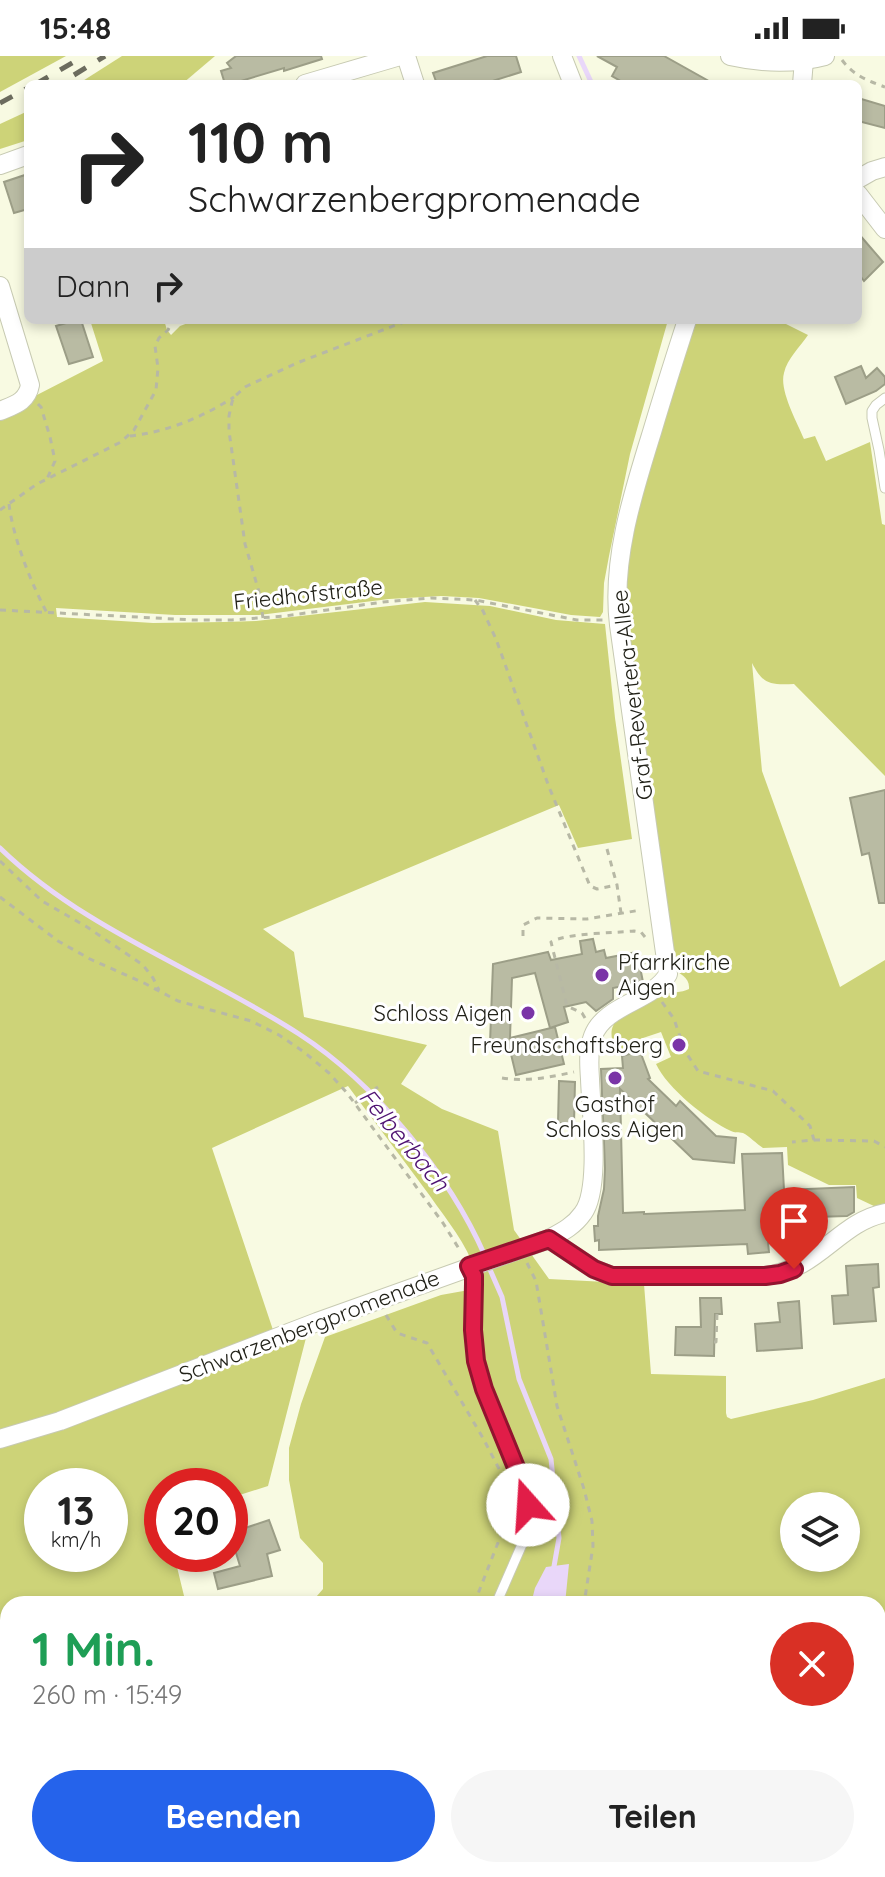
<!DOCTYPE html>
<html lang="de">
<head>
<meta charset="utf-8">
<style>
  :root { --surface:#fff; --page:#f6f6f6; --text:#222; --muted:#767676; --accent:#2563eb }
  body { margin:0; font-family:Quicksand,sans-serif; background:var(--page); color:var(--text); height:100vh; display:flex; flex-direction:column; font-size:30px; white-space:nowrap }
  * { box-sizing:border-box; margin:0 }
  p { font-size:26px; color:var(--muted) }
  .icon { flex:none; width:44px; height:44px; fill:none; stroke:currentColor; stroke-width:2; stroke-linecap:round; stroke-linejoin:round }
  .map { position:relative; flex:1; overflow:hidden }
  .sheet { position:absolute; left:0px; top:1540px; width:886px; height:282px; display:flex; flex-direction:column; background:var(--surface); border-radius:24px 24px 0 0; box-shadow:0 4px 12px #0003 }
  .sheet>* { flex:none }
  .top-card { position:absolute; left:24px; top:24px; width:838px; height:244px; border-radius:12px; box-shadow:0 4px 12px #0003; background:#fff; color:var(--text); overflow:hidden }
  .buttons { position:absolute; left:780px; top:1436px; display:grid; gap:16px }
  .buttons a { display:grid; place-items:center; width:80px; height:80px; border-radius:50%; background:var(--surface); box-shadow:0 4px 12px #0003; font-size:40px }
  .speed { position:absolute; left:24px; top:1412px; display:flex; gap:16px; font-size:40px; font-weight:700; text-align:center }
  .speed>* { display:grid; place-content:center; width:104px; height:104px; border-radius:50%; background:var(--surface); box-shadow:0 4px 12px #0003; line-height:1 }
  .speed small { font-size:20px; font-weight:400 }
  .speed .limit { border:12px solid #d22; background:#fff; color:#111 }
  .pin { position:absolute; display:grid; place-items:center; width:68px; height:68px; color:#fff; margin:-82px -34px; border-radius:50% 50% 50% 0; rotate:-45deg; box-shadow:0 0 8px #0007 }
  .pin .icon { rotate:45deg }
  .me { position:absolute; width:88px; margin:-44px; rotate:341deg; stroke-linejoin:round; filter:drop-shadow(0 0 6px #0008) }
  .turn { display:flex; align-items:center; gap:28px; height:168px; padding:0 32px; font-size:36px }
  .turn .icon { width:104px; height:104px; stroke-width:2.5 }
  .turn b { display:block; font-size:56px; line-height:68px }
  .then { display:flex; align-items:center; height:76px; padding:0 32px; background:#0003; gap:16px; font-size:30px }
  .round { display:grid; place-items:center; flex:none; width:84px; height:84px; border-radius:42px; background:var(--page) }
  .head { display:flex; align-items:center; justify-content:space-between; height:136px; padding:0 32px }
  h1 { font-size:48px; font-weight:800; line-height:60px; color:#1e9e55 }
  .primary-button { display:flex; gap:16px; margin-top:auto; padding:16px 32px }
  .primary-button a { flex:1; height:92px; border-radius:48px; background:var(--accent); color:#fff; font-size:32px; font-weight:800; line-height:92px; text-align:center }
  .primary-button a+a { background:var(--page); color:var(--text) }
  .status { display:flex; justify-content:space-between; align-items:center; height:56px; padding:0 40px; background:var(--surface); direction:ltr }
  .status svg { height:22px; fill:currentColor }
  .map>svg:first-child { display:block }
  .green { fill:#cdd378; fill-rule:evenodd }
  .water { fill:#e9d7f9 }
  .lines { fill:none; stroke-linecap:round; stroke-linejoin:round }
  .stream { stroke:#e9d7f9; stroke-width:5 }
  .building { fill:#b9bba3; stroke:#9c9e87; stroke-width:2 }
  .service-casing { stroke:#c7cab2; stroke-width:11 }
  .minor-casing { stroke:#c7cab2; stroke-width:20 }
  .path { stroke:#b7b8a5; stroke-width:3; stroke-dasharray:6 6; stroke-linecap:butt }
  .service { stroke:#fff; stroke-width:9 }
  .minor { stroke:#fff; stroke-width:18 }
  .rail { stroke:#6c6c5e; stroke-width:5; stroke-dasharray:14 14; stroke-linecap:butt }
  .route-casing { stroke:#92132f; stroke-width:20 }
  .route { stroke:#e11d48; stroke-width:14 }
  .poi-dot { fill:#7a34a7; stroke:#fff; stroke-width:3 }
  .labels { text-anchor:middle; stroke-width:6; stroke-linejoin:round; paint-order:stroke }
  .street-label { font-size:22px; fill:#212118; stroke:#fff }
  .poi-label { font-size:22px; fill:#212118; stroke:#fff; text-anchor:end }
  .water-label { font-size:24px; font-style:italic; fill:#4f1272; stroke:#fff }
</style>
</head>
<body>
<div class="status"><b>15:48</b><svg viewBox="0 0 49 12"><path d="M0 12V9h3v3zM5 12V6h3v6zM10 12V3h3v9zM15 12V0h3v12zM26 1h20v11H26zM47 4h2v5h-2z"/></svg></div>
<div class="map">
<svg width="885" height="1821" viewBox="0 0 885 1821">
  <rect width="100%" height="100%" fill="#f8fae2"/>
  <g class="green">
    <path d="M0,0H66L0,36Z"/>
    <path d="M122,0H215L182,28H78Z"/>
    <path d="M28,55V84L0,93V68Z"/>
    <path d="M90,264H164L167,274L171,279L180,270L196,264H668L630,398L609,500L604,527L603,556L600,561L571,559L479,542L441,540L389,543L259,559H175L56,552L57,561L153,567L224,566L256,565L425,546L490,550L556,564L605,568L615,662L632,783L578,792L559,749L263,873L294,896L304,961L427,989L401,1028L442,1053L498,1075L514,1174L549,1223L644,1228L651,1318L726,1320V1357L727,1361L731,1363L813,1344L885,1322V1821H0V1389L307,1278L268,1430L230,1442V1430H162V1498H183L176,1507L186,1548H8V1814H878V1548H310L323,1533V1507L300,1482L289,1424V1392L301,1348L325,1281L441,1239L480,1232C473,1195 451,1170 430,1140C403,1103 375,1067 348,1030L212,1092L274,1277L0,1377V358L103,305ZM42,1430H110V1498H42ZM794,1450H846V1502H794Z"/>
    <path d="M690,264H778L808,279C800,291 787,303 784,317C779,334 797,366 804,383L815,380L826,405L870,386L882,468L885,469V720L794,628C769,629 763,628 752,607L762,715L840,931L885,904V1151H876L857,1142L856,1129H829L788,1109L787,1091L763,1092C757,1088 749,1080 743,1077C739,1076 734,1077 731,1075C707,1064 667,1032 656,1008L671,1001L661,976L637,984L640,992L622,997C611,990 607,973 618,963C624,957 654,941 664,938C672,936 681,937 689,933C690,921 680,919 672,911L634,627L624,529L634,463Z"/>
  </g>
  <path class="water" d="M569,1508L565,1548H531L535,1532L546,1511Z"/>
  <g class="lines">
    <g class="stream">
      <path d="M579,0L592,28"/>
      <path d="M0,792C84,874 202,915 299,978C375,1027 449,1118 485,1200"/>
      <path d="M488,1209L502,1241L519,1323L551,1403L559,1482L553,1516"/>
      <path d="M717,1814L721,1821"/>
    </g>
  </g>
  <g class="building">
    <path d="M236,0H321L322,3L284,15V12L231,28H225L221,15L231,12L227,7Z"/>
    <path d="M487,0H516L521,16L483,28H437L433,17Z"/>
    <path d="M597,0H664L714,28H626L612,20L617,11Z"/>
    <path d="M858,42L885,50V72L858,65Z"/>
    <path d="M28,118V153L14,157L4,126Z"/>
    <path d="M858,177L883,206L864,225L858,217Z"/>
    <path d="M76,264H81L93,301L69,308L56,270Z"/>
    <path d="M861,310L866,322L877,312L885,321V328L876,335L846,348L835,321Z"/>
    <path d="M885,734V847H879L869,797L862,799L850,742Z"/>
    <path d="M593,883L596,896L604,894L606,902L637,896L643,926L613,932V943L596,955L586,946L564,951L568,966L550,972L535,917L512,922L510,982L555,971L564,1008L516,1019L510,994L480,990L490,987L493,908L548,896L551,904L582,898L580,885Z"/>
    <path d="M640,995L650,1022L648,1023L676,1050L680,1045L716,1080L736,1082L734,1107L693,1103L620,1033L623,1157L644,1156V1158L745,1154L742,1098L782,1097L784,1134L854,1131V1156L847,1160L782,1162L783,1186L768,1187L769,1196L748,1198L747,1188L599,1194V1184L595,1185L594,1170H598V1160L604,1133L605,1112L601,1013L623,1012L622,1000Z"/>
    <path d="M559,1025L575,1026L574,1068L558,1067Z"/>
    <path d="M878,1208L879,1231L873,1232L876,1265L834,1268L832,1240L848,1239L846,1210Z"/>
    <path d="M700,1242H721L722,1258H715L714,1300L675,1299L676,1271H701Z"/>
    <path d="M799,1245L802,1292L757,1295L755,1268L780,1266L778,1247Z"/>
    <path d="M269,1464L280,1494L267,1498L272,1520L218,1533L214,1517L240,1510L230,1477Z"/>
  </g>
  <g class="lines">
    <g class="service-casing">
      <g id="service">
        <path d="M885,342L876,349L872,355V362L879,394L885,432"/>
        <path d="M469,1210L474,1220V1228L473,1283L476,1305L484,1333L524,1431L528,1449L527,1477L496,1548"/>
        <path d="M436,1821L441,1814"/>
      </g>
    </g>
    <g class="minor-casing">
      <g id="minor">
        <path d="M406,0L415,28"/>
        <path d="M562,0L573,28"/>
        <path d="M730,0C761,7 795,8 825,0"/>
        <path d="M305,28L400,0"/>
        <path d="M802,28L804,4"/>
        <path d="M0,109L28,99"/>
        <path d="M858,123L872,115L885,111"/>
        <path d="M858,138L885,173"/>
        <path d="M0,230L30,329C27,346 14,349 0,355"/>
        <path d="M549,1183L594,1213L612,1220H765C818,1214 839,1166 885,1157"/>
        <path d="M0,1383L60,1365L317,1266L549,1183C562,1176 574,1170 583,1157C601,1133 591,1054 590,1023C589,1009 588,993 593,980C605,948 654,945 668,918L619,569C611,505 633,437 652,376C663,339 675,301 687,264"/>
      </g>
    </g>
    <g class="path">
      <path d="M842,4C853,19 868,25 885,31"/>
      <path d="M38,348L41,351L50,381L55,405L47,423"/>
      <path d="M130,380C167,376 203,361 234,341"/>
      <path d="M9,448C13,482 31,527 47,557"/>
      <path d="M0,454L37,428L121,386L134,374L156,334L158,312L155,290L159,282L168,274L173,264"/>
      <path d="M475,544L483,555L496,583L549,731L590,830L597,833L617,829"/>
      <path d="M0,554L194,564H232L285,560L383,546L431,542L475,544L577,564H603"/>
      <path d="M263,562L259,536L245,488L229,375V360L232,346L234,341L245,331L297,307L409,264"/>
      <path d="M607,793L617,829L621,857"/>
      <path d="M0,805L42,845L87,871L143,909L153,922L159,934"/>
      <path d="M0,841L58,885L90,903L144,927L178,945L251,965L279,979L304,996L329,1017L347,1037L443,1167L461,1196"/>
      <path d="M523,880V869L537,862L587,863L641,854"/>
      <path d="M640,910L648,904"/>
      <path d="M662,946L674,963L685,995L698,1015L773,1035L810,1070L814,1084L792,1086"/>
      <path d="M585,962L582,957L567,950L551,886C566,877 614,877 634,875L641,876L645,881"/>
      <path d="M502,1022C526,1026 551,1021 574,1016"/>
      <path d="M355,1047L378,1031"/>
      <path d="M814,1084L874,1085L885,1091"/>
      <path d="M527,1207L536,1225L557,1350L584,1433L592,1465L593,1490L584,1548"/>
      <path d="M386,1259L397,1277L427,1287L483,1382L509,1432L511,1447L510,1456L474,1548"/>
      <path d="M714,1286H716L717,1258"/>
      <path d="M0,1583L8,1593"/>
      <path d="M0,1671L8,1674"/>
      <path d="M683,1814L688,1821"/>
      <path d="M709,1814L712,1821"/>
      <path d="M730,1814L731,1821"/>
      <path d="M785,1814L792,1821"/>
    </g>
    <use href="#service" class="service"/>
    <use href="#minor" class="minor"/>
    <g class="rail">
      <path d="M74,19L105,0"/>
      <path d="M36,28L84,0"/>
      <path d="M0,47L28,32"/>
    </g>
  </g>
  <g class="lines">
    <g class="route-casing">
      <path id="route" d="M528,1449L524,1431L484,1333L476,1305L473,1274L474,1228V1220L469,1210L549,1183L594,1213L612,1220H765L780,1218L794,1213"/>
    </g>
    <use href="#route" class="route"/>
  </g>
  <g class="poi-dot">
    <circle cx="602" cy="919" r="8"/>
    <circle cx="528" cy="957" r="8"/>
    <circle cx="679" cy="989" r="8"/>
    <circle cx="615" cy="1022" r="8"/>
  </g>
  <g class="labels">
    <g class="street-label">
      <text transform="translate(308 538) rotate(-6)" y="8">Friedhofstraße</text>
      <text transform="translate(632 639) rotate(-97)" y="8">Graf-Revertera-Allee</text>
      <text transform="translate(309 1270) rotate(-21)" y="8">Schwarzenbergpromenade</text>
    </g>
    <g class="poi-label">
      <text x="618" y="914" text-anchor="start">Pfarrkirche<tspan x="618" dy="25">Aigen</tspan></text>
      <text x="512" y="965">Schloss Aigen</text>
      <text x="663" y="997">Freundschaftsberg</text>
      <text x="615" y="1056" text-anchor="middle">Gasthof<tspan x="615" dy="25">Schloss Aigen</tspan></text>
    </g>
    <g class="water-label">
      <text transform="translate(404 1084) rotate(50)" y="8">Felberbach</text>
    </g>
  </g>
</svg>
<div class="buttons">
<a><svg class="icon" aria-label="layers" viewBox="0 0 24 24"><path d="M12 4l9 5-9 5-9-5zM3 14l9 5 9-5"/></svg></a>
</div>
<div class="speed"><div>13<small>km/h</small></div><div class="limit">20</div></div>
<div class="pin" style="left:794px;top:1213px;background:#d93025"><svg class="icon" aria-label="arrive" viewBox="0 0 24 24"><path d="M6 21V4h12l-3 4 3 4H6"/></svg></div>
<svg class="me" style="left:528px;top:1449px" viewBox="-20 -20 40 40"><circle r="19" fill="#fff"/><path d="M0-13L10 11 0 6-10 11z" fill="#e11d48"/></svg>
<div class="top-card">
<div class="turn"><svg class="icon" aria-label="right" viewBox="0 0 24 24"><path d="M7 20v-9h11M14 6l5 5-5 5"/></svg><div><b>110 m</b>Schwarzenbergpromenade</div></div>
<div class="then">Dann<svg class="icon" aria-label="right" viewBox="0 0 24 24"><path d="M7 20v-9h11M14 6l5 5-5 5"/></svg></div>
</div>
<section class="sheet">
<div class="head"><div><h1>1 Min.</h1><p>260 m · 15:49</p></div><a class="round" style="background:#d93025;color:#fff"><svg class="icon" aria-label="close" viewBox="0 0 24 24"><path d="M6 6l12 12M18 6L6 18"/></svg></a></div>
<div class="primary-button"><a>Beenden</a><a>Teilen</a></div>
</section>
</div>
</body>
</html>
